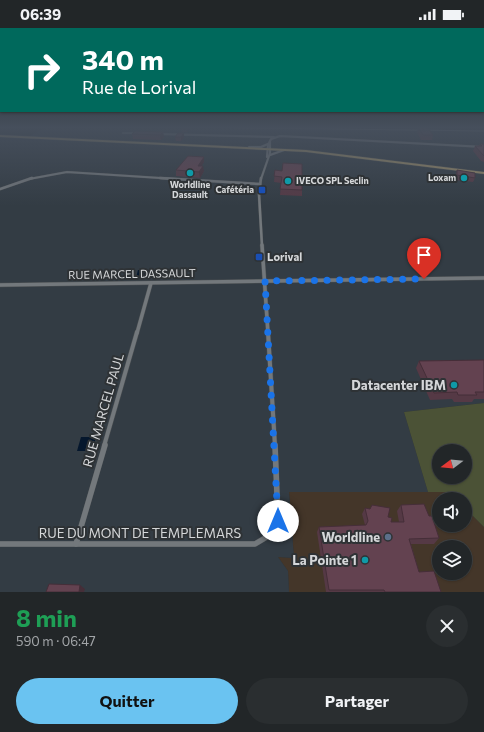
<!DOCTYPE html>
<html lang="fr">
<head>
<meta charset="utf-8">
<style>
  :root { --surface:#222628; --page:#2a2e30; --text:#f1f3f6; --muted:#a2a5a8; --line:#3f4345; --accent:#6ac3f1 }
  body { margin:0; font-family:Commissioner,sans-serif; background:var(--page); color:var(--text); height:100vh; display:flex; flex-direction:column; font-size:15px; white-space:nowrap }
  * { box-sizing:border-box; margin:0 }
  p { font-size:13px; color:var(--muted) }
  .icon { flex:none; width:22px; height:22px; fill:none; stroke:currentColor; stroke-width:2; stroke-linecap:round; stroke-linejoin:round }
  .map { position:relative; height:564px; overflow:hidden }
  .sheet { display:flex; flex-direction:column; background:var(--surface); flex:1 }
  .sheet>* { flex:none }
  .top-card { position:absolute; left:0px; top:0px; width:484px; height:84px; box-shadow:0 1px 3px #0004,0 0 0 1px var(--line); background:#00695c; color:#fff; overflow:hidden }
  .needle { width:26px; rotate:254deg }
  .controls { position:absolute; left:432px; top:416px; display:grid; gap:8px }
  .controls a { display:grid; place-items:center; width:40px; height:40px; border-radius:50%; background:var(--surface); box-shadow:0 1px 3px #0004,0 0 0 1px var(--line); font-size:20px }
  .pin { position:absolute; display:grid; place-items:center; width:34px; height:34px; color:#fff; margin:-41px -17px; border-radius:50% 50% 50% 0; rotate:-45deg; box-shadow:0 0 4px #0007 }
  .pin .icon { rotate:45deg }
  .me { position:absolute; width:44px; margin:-22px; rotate:0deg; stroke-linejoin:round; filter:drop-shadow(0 0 3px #0008) }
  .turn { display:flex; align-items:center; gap:14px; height:84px; padding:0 16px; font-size:18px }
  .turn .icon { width:52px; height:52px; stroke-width:2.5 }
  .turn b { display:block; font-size:28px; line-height:34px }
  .round { display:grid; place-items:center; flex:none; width:42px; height:42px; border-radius:21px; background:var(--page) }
  .headline { display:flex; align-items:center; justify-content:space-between; height:68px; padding:0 16px }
  h1 { font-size:24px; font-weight:700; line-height:30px; color:#1e9e55 }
  .action { display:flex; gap:8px; margin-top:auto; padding:8px 16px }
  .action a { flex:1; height:46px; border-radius:24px; background:var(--accent); color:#111; font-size:16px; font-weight:700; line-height:46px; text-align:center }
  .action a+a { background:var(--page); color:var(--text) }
  .status { display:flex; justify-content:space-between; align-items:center; height:28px; padding:0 20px; background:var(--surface); direction:ltr }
  .status svg { height:11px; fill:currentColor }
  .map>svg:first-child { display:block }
  .commercial { fill:#443629; fill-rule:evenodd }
  .built { fill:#333c44 }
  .green { fill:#4b5236; fill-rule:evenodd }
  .water { fill:#05172d }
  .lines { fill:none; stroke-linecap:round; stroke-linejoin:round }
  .street-far4-casing { stroke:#4b4f52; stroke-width:2.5 }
  .street-far3-casing { stroke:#4b4f52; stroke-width:3 }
  .street-far2-casing { stroke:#4b4f52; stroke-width:4.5 }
  .street-far1-casing { stroke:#4b4f52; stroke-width:5 }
  .street-casing { stroke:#4b4f52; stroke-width:6 }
  .primary-casing { stroke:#4b4f52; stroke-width:1 }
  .street-far4 { stroke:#73787c; stroke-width:2 }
  .street-far3 { stroke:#73787c; stroke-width:2.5 }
  .street-far2 { stroke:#73787c; stroke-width:3.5 }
  .street-far1 { stroke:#73787c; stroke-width:4 }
  .street { stroke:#73787c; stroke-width:5.5 }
  .primary { fill:#9e8f69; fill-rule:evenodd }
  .rail { stroke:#9b9ea0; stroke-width:1 }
  .wall { fill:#553945 }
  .shaded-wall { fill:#452e38 }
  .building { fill:#634250; stroke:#452e38 }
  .route { stroke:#1a73e8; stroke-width:7; stroke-dasharray:0 12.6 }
  .culture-dot { fill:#0f9aa8; stroke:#2e3235; stroke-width:1.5 }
  .transit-dot { fill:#1a4fb4; stroke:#2e3235; stroke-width:1.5 }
  .service-dot { fill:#5c6f8a; stroke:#2e3235; stroke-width:1.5 }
  .labels { text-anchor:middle; stroke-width:4; stroke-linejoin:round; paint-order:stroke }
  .far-poi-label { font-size:9px; font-weight:bold; fill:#d5d7d9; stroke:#2e3235; text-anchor:end }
  .poi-label { font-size:11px; font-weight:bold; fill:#d5d7d9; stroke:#2e3235; text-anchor:start }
  .street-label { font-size:11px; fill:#d5d7d9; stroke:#2e3235 }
  .near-poi-label { font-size:13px; font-weight:bold; fill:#d5d7d9; stroke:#2e3235; text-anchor:end }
  .near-street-label { font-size:13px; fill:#d5d7d9; stroke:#2e3235 }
</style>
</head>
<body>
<div class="status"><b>06:39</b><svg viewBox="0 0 49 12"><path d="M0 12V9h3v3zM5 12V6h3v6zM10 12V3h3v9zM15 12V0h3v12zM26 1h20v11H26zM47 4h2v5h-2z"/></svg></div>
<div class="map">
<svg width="484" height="564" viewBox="0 0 484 564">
  <rect width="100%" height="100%" fill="#2e3235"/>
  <path class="commercial" d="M289,464H448L455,471H439V497H465V480L484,499V564H289L288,543L278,529L294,530ZM439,519H465V545H439Z"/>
  <path class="built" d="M47,99H249L484,102V375L404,384L428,464H289L294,530L278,529L288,543L289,564H0V109L26,110Z"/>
  <path class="green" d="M484,375V499L465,480V471H455L448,464H428L404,384ZM439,423H465V449H439Z"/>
  <g class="water">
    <path d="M138,242H163L161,250H136Z"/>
    <path d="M81,409H96L92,423H77Z"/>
  </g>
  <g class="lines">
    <g class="street-far4-casing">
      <g id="street-far4">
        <path d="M123,105H136"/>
        <path d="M160,106L274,109"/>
        <path d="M249,119H261L268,116"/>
        <path d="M270,127L284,122"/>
        <path d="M267,129L268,117L271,111L280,108L484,119"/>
        <path d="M29,151L67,144L176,151"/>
        <path d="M261,151L270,125V113"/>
      </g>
    </g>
    <g class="street-far3-casing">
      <g id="street-far3">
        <path d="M160,150L260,156"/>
        <path d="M261,150L259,166L262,218"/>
        <path d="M0,161L32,150"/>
      </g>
    </g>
    <g class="street-far2-casing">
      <g id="street-far2">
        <path d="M262,217L268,305"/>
        <path d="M0,257L484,250"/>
        <path d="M137,305L151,255"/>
      </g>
    </g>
    <g class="street-far1-casing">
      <g id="street-far1">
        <path d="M268,304L275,418"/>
        <path d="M104,418L137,304"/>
      </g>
    </g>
    <g class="street-casing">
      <g id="street">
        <path d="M0,516H255L270,507L278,492L275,417"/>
        <path d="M76,516L105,417"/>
      </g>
    </g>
    <g class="primary-casing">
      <path id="primary" d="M0,107L306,122L484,144V146L306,124L0,109Z"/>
    </g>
    <use href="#street-far4" class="street-far4"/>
    <use href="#street-far3" class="street-far3"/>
    <use href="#street-far2" class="street-far2"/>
    <use href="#street-far1" class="street-far1"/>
    <use href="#street" class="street"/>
    <use href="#primary" class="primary"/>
    <path class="rail" d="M185,99L484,103"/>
  </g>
  <g class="wall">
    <path d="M418,99L433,107L432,112H421L417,104Z"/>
    <path d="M181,100H190L187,104H182Z"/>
    <path d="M163,104L164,109L161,112L133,111L132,106Z"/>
    <path d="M175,109H184L181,113H176Z"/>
    <path d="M480,116H484V134L481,133L473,123L475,118H479Z"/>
    <path d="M204,129V134L201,138L204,143L200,150L176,148V142Z"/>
    <path d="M275,142L302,162V168L280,167L281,155L274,154Z"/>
    <path d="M457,142L475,150L473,154L455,152L456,146Z"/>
    <path d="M484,332V371H474L472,374H454L452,371L430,372L416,340L419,333Z"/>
    <path d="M401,477L429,488L439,510L434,516H411L419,544L441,564H326L317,504L319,499L365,497L362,486L365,480L388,489L391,494H399L397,483Z"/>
  </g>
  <g class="shaded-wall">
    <path d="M188,99H190V100L187,104V101Z"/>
    <path d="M163,104L164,109L161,112L160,107Z"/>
    <path d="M184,105V109L181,113V109Z"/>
    <path d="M204,129V134L198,143V138Z"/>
    <path d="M203,138L204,143L200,150L199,144Z"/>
    <path d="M80,557L85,561L84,564H79Z"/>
  </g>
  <g class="building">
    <path d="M183,99H188L187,101L181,100Z"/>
    <path d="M418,99L428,100L433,107H423Z"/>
    <path d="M135,103L163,104L160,107L132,106Z"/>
    <path d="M178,105H184L181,109H175Z"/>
    <path d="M480,116H484V128L475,118H482Z"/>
    <path d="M188,128L204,129L198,138H203L199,144L176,142Z"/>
    <path d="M283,135L302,136V162L280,161L282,149L274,148L275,142L282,143Z"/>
    <path d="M457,142L475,145V150L457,147Z"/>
    <path d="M484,332V364H475L477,367H458L457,364L434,365L419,333Z"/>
    <path d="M424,476L429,488H432L439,510L409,511L419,544L434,543L441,564H385L384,562H329L319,499L366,497L368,493L365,480L370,481L372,477L390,480L388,489L392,490L391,494H404L401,477Z"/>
    <path d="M49,556L80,557L79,564H46Z"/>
  </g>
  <linearGradient id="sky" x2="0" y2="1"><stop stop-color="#191c1d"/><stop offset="0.56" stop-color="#464f5c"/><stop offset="1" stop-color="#464f5c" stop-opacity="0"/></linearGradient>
  <rect width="484" height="178" fill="url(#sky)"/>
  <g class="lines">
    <path class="route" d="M278,493L265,253L424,251"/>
  </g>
  <g class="culture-dot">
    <circle cx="190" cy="145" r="4"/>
    <circle cx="464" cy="150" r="4"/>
    <circle cx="288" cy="153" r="4"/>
    <circle cx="454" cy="357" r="4"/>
    <circle cx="365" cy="532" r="4"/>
  </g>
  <g class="transit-dot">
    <rect x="258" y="158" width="8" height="8" rx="2"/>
    <rect x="255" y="225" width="8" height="8" rx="2"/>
  </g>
  <circle class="service-dot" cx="388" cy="509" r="4"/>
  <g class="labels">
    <g class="far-poi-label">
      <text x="456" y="153">Loxam</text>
      <text x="296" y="156" text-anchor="start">IVECO SPL Seclin</text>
      <text x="190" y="160" text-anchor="middle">Worldline<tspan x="190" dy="10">Dassault</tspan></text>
      <text x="254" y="165">Cafétéria</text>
    </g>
    <g class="poi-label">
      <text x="267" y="233">Lorival</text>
    </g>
    <g class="street-label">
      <text transform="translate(132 246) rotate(-1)" y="4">RUE MARCEL DASSAULT</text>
    </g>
    <g class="near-poi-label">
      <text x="446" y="362">Datacenter IBM</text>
      <text x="380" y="514">Worldline</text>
      <text x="357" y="537">La Pointe 1</text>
    </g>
    <g class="near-street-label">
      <text transform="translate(103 382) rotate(-74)" y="5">RUE MARCEL PAUL</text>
      <text x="140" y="510">RUE DU MONT DE TEMPLEMARS</text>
    </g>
  </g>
</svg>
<div class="controls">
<a><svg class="needle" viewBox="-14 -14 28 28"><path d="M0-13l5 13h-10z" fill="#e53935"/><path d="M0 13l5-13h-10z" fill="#a2a5a8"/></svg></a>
<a><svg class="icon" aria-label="sound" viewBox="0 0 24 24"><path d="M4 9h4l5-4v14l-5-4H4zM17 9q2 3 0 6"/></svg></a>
<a><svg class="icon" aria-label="layers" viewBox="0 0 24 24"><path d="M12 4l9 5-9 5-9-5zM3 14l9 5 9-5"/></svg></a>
</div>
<div class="pin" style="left:424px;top:251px;background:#d93025"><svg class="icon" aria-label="arrive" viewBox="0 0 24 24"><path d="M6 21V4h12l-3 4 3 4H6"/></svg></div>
<svg class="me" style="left:278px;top:493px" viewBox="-20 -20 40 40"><circle r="19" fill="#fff"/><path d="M0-13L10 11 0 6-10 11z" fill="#1a73e8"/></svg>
<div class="top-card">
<div class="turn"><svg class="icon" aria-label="right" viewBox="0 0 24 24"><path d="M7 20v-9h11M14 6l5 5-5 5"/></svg><div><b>340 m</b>Rue de Lorival</div></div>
</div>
</div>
<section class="sheet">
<div class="headline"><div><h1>8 min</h1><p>590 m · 06:47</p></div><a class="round"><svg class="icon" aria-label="close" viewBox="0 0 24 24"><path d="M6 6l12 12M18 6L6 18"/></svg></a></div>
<div class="action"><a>Quitter</a><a>Partager</a></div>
</section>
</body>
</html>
